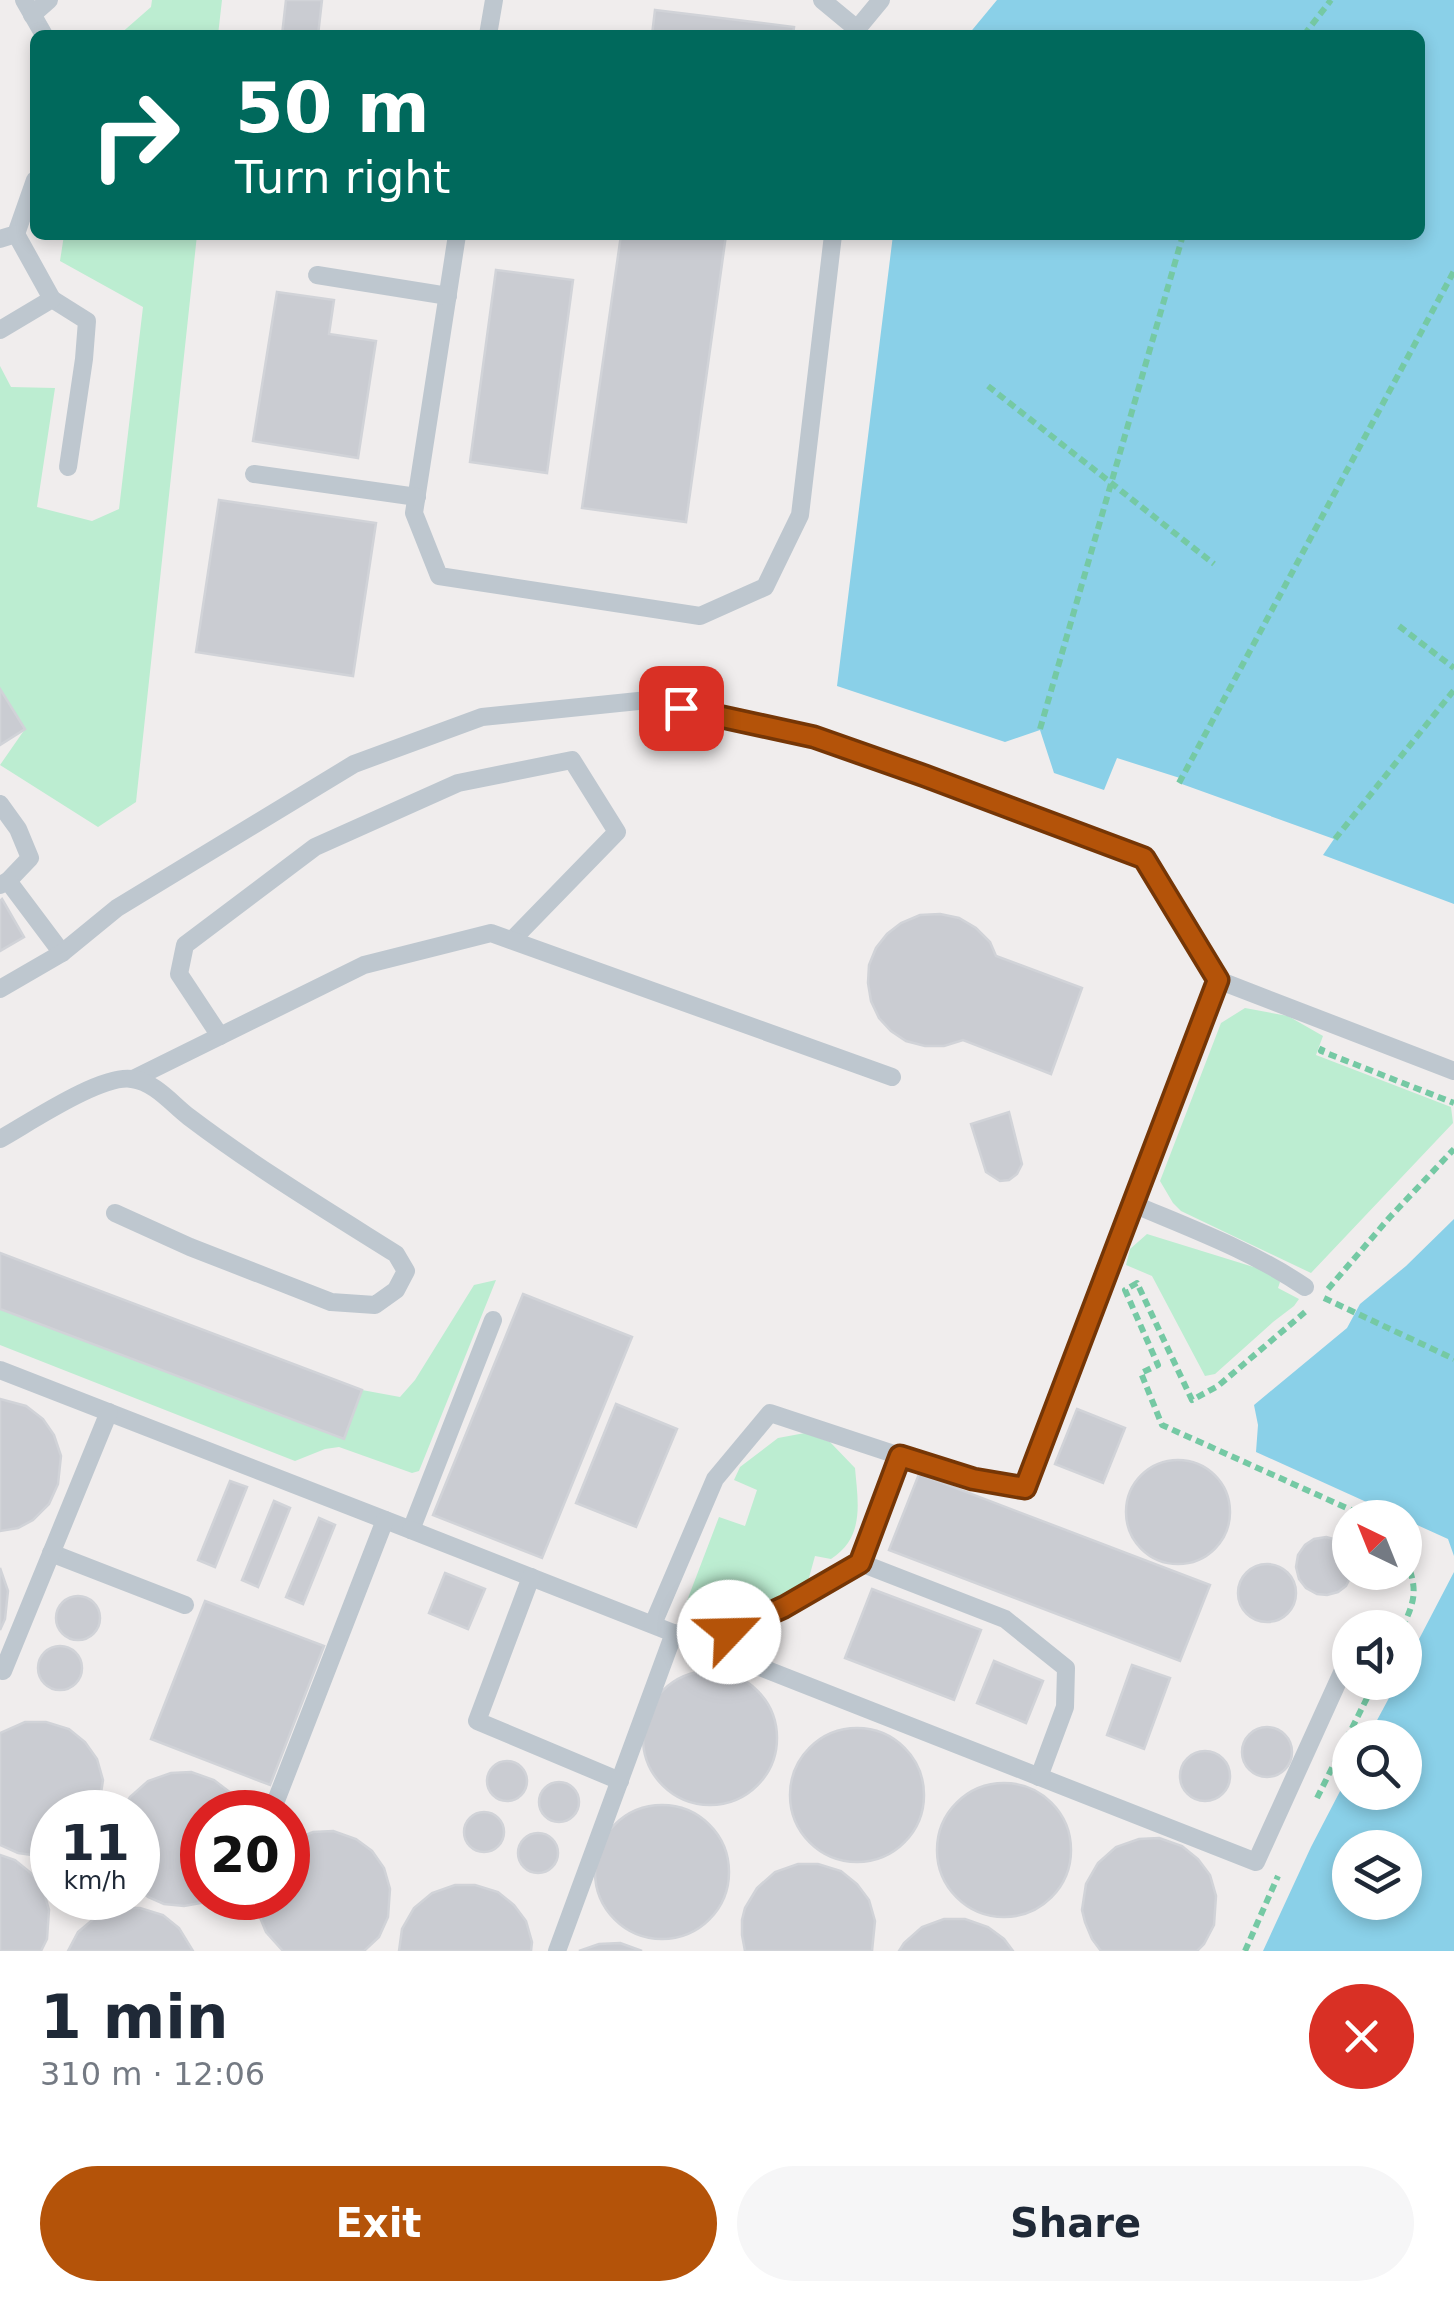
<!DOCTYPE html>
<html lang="en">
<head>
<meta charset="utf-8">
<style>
  :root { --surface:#fff; --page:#f6f6f7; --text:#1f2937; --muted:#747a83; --accent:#b45309 }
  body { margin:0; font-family:"DejaVu Sans",sans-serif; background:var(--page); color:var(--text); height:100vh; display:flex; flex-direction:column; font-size:38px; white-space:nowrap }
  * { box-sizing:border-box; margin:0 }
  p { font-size:32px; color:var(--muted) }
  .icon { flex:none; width:55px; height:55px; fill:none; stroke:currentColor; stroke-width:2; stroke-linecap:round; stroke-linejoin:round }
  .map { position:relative; height:1951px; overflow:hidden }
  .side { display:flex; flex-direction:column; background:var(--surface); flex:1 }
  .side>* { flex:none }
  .top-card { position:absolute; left:30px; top:30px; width:1395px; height:210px; border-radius:15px; box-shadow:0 5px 15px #0003; background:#00695c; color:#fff; overflow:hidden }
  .needle { width:65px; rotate:317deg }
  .buttons { position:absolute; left:1332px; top:1500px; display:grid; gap:20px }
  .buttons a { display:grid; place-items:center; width:90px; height:90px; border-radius:50%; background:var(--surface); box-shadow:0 5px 15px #0003; font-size:50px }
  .speed { position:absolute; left:30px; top:1790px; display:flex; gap:20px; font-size:50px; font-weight:700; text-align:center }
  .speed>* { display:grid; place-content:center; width:130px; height:130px; border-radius:50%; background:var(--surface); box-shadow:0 5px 15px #0003; line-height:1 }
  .speed small { font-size:25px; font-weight:400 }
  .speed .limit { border:15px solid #d22; background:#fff; color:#111 }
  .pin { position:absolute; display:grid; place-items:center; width:85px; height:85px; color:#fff; margin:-42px; border-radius:20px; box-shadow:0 5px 15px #0006 }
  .me { position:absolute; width:110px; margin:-55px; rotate:66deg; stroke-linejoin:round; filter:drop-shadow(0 0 8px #0008) }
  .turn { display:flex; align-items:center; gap:35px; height:210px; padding:0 40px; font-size:45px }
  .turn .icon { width:130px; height:130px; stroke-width:2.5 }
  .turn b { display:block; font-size:70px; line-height:85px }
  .round { display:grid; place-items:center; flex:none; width:105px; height:105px; border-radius:52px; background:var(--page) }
  .head { display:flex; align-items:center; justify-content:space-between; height:170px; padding:0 40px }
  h1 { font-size:60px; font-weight:700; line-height:75px }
  .action { display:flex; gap:20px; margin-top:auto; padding:20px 40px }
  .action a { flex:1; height:115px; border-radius:60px; background:var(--accent); color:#fff; font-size:40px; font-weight:700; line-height:115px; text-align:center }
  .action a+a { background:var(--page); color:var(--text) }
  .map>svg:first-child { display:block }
  .green { fill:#bcedd1 }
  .water { fill:#8ad0e8; fill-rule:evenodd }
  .building { fill:#caccd2; stroke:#d1d3d8; stroke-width:2.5 }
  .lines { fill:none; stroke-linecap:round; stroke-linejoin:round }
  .path { stroke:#75c9a4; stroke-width:6; stroke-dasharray:8 5; stroke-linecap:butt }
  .lane { stroke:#bec7cf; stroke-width:18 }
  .route-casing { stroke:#753606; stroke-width:25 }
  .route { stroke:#b45309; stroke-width:18 }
</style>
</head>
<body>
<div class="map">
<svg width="1454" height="1951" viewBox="0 0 1454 1951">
  <rect width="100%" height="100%" fill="#f0eded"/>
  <g class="green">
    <path d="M152,0H222L218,35H119L151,7Z"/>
    <path d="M64,235H197L136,802L98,827L0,765L25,729L0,689V366L11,387L55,388L37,507L92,521L119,509L143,307L60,261Z"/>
    <path d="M1245,1008L1288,1016L1323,1036L1316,1055L1451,1107L1453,1123L1311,1273L1181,1211L1173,1203L1160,1181L1221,1023Z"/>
    <path d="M1147,1234L1273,1273L1280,1282L1278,1288L1299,1299L1294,1306L1273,1322L1215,1374L1205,1376L1152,1276L1126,1265L1130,1249Z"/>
    <path d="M496,1280L419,1471L412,1473L339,1447L325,1449L295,1461L0,1345V1309L343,1439L362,1390L400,1397L415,1380L474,1285Z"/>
    <path d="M805,1433L830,1442L855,1468C858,1503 865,1537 831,1559L815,1556L807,1585L788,1596L704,1624L690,1619L685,1606L719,1517L745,1526L757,1490L734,1480L740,1467L778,1438Z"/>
  </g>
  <g class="water">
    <path d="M997,0H1454V904L1323,855L1334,839L1179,783L1183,779L1117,758L1104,790L1054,773L1040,730L1005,742L837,686L893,235H1420V35H968Z"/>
    <path d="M1454,1219V1556L1448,1539L1256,1452L1258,1425L1254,1405L1347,1328L1360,1304L1406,1266Z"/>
    <path d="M1454,1572V1951H1263L1311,1847L1350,1772V1792H1405V1738L1368,1737L1397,1683L1405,1682V1666ZM1350,1848H1405V1902H1350Z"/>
  </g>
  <g class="building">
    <path d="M286,0H322L318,35H282Z"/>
    <path d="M655,10L794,27L793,35H652Z"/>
    <path d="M621,235H726L686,522L582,508Z"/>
    <path d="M496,270L573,280L547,473L470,462Z"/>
    <path d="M277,292L334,300L329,334L376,341L358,458L253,441Z"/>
    <path d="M219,500L376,523L353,676L196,652Z"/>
    <path d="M0,689L25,729L0,745Z"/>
    <path d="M2,899L24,937L0,951V901Z"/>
    <path d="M940,914L959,918L976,928L990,942L996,956L1082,988L1051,1074L963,1040L944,1046H925L906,1041L891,1031L879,1018L871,1001L868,983L869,965L876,948L887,934L901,923L920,915Z"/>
    <path d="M1009,1112L1022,1164L1017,1174L1009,1180L1000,1181L986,1172L971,1124Z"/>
    <path d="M0,1253L362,1390L344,1439L0,1309Z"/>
    <path d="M523,1294L632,1337L542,1558L433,1515Z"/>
    <path d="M0,1399L26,1406L43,1419L54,1435L61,1456L58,1484L49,1504L33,1520L18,1528L0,1531Z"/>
    <path d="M616,1404L677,1429L636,1527L576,1503Z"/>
    <path d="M1077,1409L1125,1428L1103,1483L1055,1464Z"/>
    <circle cx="1178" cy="1512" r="52"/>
    <path d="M919,1474L1210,1585L1180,1661L889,1550Z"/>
    <path d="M230,1481L247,1487L215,1567L198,1560Z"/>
    <path d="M274,1501L290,1508L258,1587L242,1580Z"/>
    <path d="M319,1518L335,1525L303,1604L286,1597Z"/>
    <path d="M1326,1537L1337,1540L1346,1546L1350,1552V1572H1353L1346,1586L1338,1592L1327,1595L1317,1594L1306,1588L1299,1579L1296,1567L1298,1555L1305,1545L1314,1539Z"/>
    <circle cx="1267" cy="1593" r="29"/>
    <path d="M0,1568L8,1591L5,1619L0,1630Z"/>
    <path d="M445,1573L485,1589L468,1629L429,1613Z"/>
    <path d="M872,1589L981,1630L954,1700L845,1658Z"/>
    <circle cx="78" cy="1618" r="22"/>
    <path d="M205,1601L324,1646L270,1785L151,1739Z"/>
    <circle cx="60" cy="1668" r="22"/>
    <path d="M994,1661L1043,1681L1026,1723L977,1703Z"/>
    <path d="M1132,1665L1170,1678L1144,1749L1107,1735Z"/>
    <circle cx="710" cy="1738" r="67"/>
    <path d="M25,1722H46L69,1729L85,1742L97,1759L103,1780L98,1812H52V1853L39,1856L18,1853L0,1845V1733Z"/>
    <circle cx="1267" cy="1752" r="25"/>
    <circle cx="857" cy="1795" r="67"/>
    <circle cx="1205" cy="1776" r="25"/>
    <circle cx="507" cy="1781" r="20"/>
    <path d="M191,1772L214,1780L231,1793L243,1812H202V1898H214L206,1902L184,1906L164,1904L148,1897L138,1889V1812H121L130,1797L148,1781L171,1773Z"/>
    <circle cx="559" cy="1802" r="20"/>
    <circle cx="1004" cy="1850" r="67"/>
    <circle cx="662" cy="1872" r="67"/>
    <circle cx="484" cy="1832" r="20"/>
    <path d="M333,1831L356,1839L372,1851L384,1868L390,1889L388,1917L379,1937L364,1951H283L266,1932L259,1915L257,1898H288V1842L313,1832Z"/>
    <circle cx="538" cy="1853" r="20"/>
    <path d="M1159,1838L1182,1846L1198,1859L1210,1875L1216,1896L1214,1925L1204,1944L1197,1951H1101L1092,1939L1085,1922L1082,1910L1086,1884L1098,1863L1116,1847L1139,1839Z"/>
    <path d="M0,1855L15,1860L31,1873L43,1889L49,1910L47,1939L41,1951H0Z"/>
    <path d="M798,1864H818L841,1871L857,1884L869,1900L875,1921L872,1951H745L742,1935V1920L745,1908L757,1888L775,1872Z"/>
    <path d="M455,1885H475L498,1892L514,1905L526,1921L532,1942L531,1951H399L402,1929L414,1908L432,1893Z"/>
    <path d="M120,1908H140L163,1915L179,1928L193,1951H68L78,1932L97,1916Z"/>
    <path d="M944,1919H965L988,1927L1004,1939L1013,1951H899L904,1943L922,1927Z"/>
    <path d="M620,1943L642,1951H579L599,1944Z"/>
  </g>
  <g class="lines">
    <g class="path">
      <path d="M1304,35L1331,0"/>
      <path d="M988,386L1214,564"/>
      <path d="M1399,626L1454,668"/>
      <path d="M1040,729L1183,235"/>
      <path d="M1179,783L1454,271"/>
      <path d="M1335,839L1454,690"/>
      <path d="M1323,1047L1321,1051L1454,1103"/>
      <path d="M1328,1289L1390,1217L1454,1149"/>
      <path d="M1324,1298L1454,1359"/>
      <path d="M1305,1312L1218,1386L1192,1400L1137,1283L1125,1290L1158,1365L1141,1373L1162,1425L1369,1518"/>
      <path d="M1402,1628C1417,1598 1417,1587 1405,1557"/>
      <path d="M1317,1798L1375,1682"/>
      <path d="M1245,1951L1278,1876"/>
    </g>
    <g class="lane">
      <path d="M24,0L44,35"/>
      <path d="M822,0L857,29L856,35"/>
      <path d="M32,15L49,0"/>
      <path d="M857,29L881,0"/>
      <path d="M488,35L494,0"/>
      <path d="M457,235L414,513L439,576L700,616L765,587L800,515L833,235"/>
      <path d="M0,239L16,234L35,180"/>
      <path d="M317,275L448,296"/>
      <path d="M52,299L87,321L84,359L68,467"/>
      <path d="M0,330L52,299L16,234"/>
      <path d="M254,474L417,497"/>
      <path d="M0,804L18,829L30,858L8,881"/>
      <path d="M0,885L8,881L62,953"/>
      <path d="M0,989L62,953L117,908L354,764L482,717L648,700L815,737L925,776L1144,858L1218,980"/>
      <path d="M220,1036L179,974L185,945L315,847L458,783L572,760L617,832L512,940"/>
      <path d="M133,1079L364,965L491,933L892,1077"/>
      <path d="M0,1139C29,1123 101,1074 132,1079C155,1082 172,1104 189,1117C255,1167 326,1210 396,1254L406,1271L396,1290L375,1305L331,1302L190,1247L115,1213"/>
      <path d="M1133,1204C1192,1229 1252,1251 1305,1287"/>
      <path d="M0,1370L411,1530L493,1320"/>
      <path d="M900,1456L973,1479L1025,1488L1218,980L1454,1071"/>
      <path d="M411,1530L1256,1862L1350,1655"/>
      <path d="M51,1553L185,1605"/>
      <path d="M861,1563L1005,1619L1066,1668L1065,1707L1039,1777"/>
      <path d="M531,1577L477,1721L620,1781"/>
      <path d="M653,1624L715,1479L770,1413L900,1456L861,1563L784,1607L701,1644"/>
      <path d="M3,1671L109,1412"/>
      <path d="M272,1811L385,1520"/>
      <path d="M557,1951L674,1633"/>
    </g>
  </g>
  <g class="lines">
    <g class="route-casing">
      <path id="route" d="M681,708L814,737L925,776L1144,858L1218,980L1025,1488L973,1479L900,1456L860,1563L784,1607L729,1632"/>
    </g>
    <use href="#route" class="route"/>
  </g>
</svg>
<div class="buttons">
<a><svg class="needle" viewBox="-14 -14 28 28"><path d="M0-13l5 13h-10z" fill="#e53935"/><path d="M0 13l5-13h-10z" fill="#747a83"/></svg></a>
<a><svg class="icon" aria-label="sound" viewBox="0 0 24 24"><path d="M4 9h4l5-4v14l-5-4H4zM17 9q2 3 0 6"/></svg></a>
<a><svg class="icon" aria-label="search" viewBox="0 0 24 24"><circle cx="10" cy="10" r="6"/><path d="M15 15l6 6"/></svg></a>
<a><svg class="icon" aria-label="layers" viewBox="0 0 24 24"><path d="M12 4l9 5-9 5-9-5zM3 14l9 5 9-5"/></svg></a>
</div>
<div class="speed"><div>11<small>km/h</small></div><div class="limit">20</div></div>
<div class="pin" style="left:681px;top:708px;background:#d93025"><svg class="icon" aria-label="arrive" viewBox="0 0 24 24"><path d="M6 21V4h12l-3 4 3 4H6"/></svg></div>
<svg class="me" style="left:729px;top:1632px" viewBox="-20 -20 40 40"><circle r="19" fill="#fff"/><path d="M0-13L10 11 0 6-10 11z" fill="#b45309"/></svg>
<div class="top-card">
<div class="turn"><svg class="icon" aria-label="right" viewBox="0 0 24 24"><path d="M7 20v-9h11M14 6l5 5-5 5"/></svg><div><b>50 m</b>Turn right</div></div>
</div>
</div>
<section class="side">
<div class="head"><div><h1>1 min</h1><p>310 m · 12:06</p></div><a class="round" style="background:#d93025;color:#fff"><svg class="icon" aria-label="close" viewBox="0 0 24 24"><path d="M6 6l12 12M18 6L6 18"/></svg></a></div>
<div class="action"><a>Exit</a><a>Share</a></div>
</section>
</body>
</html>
